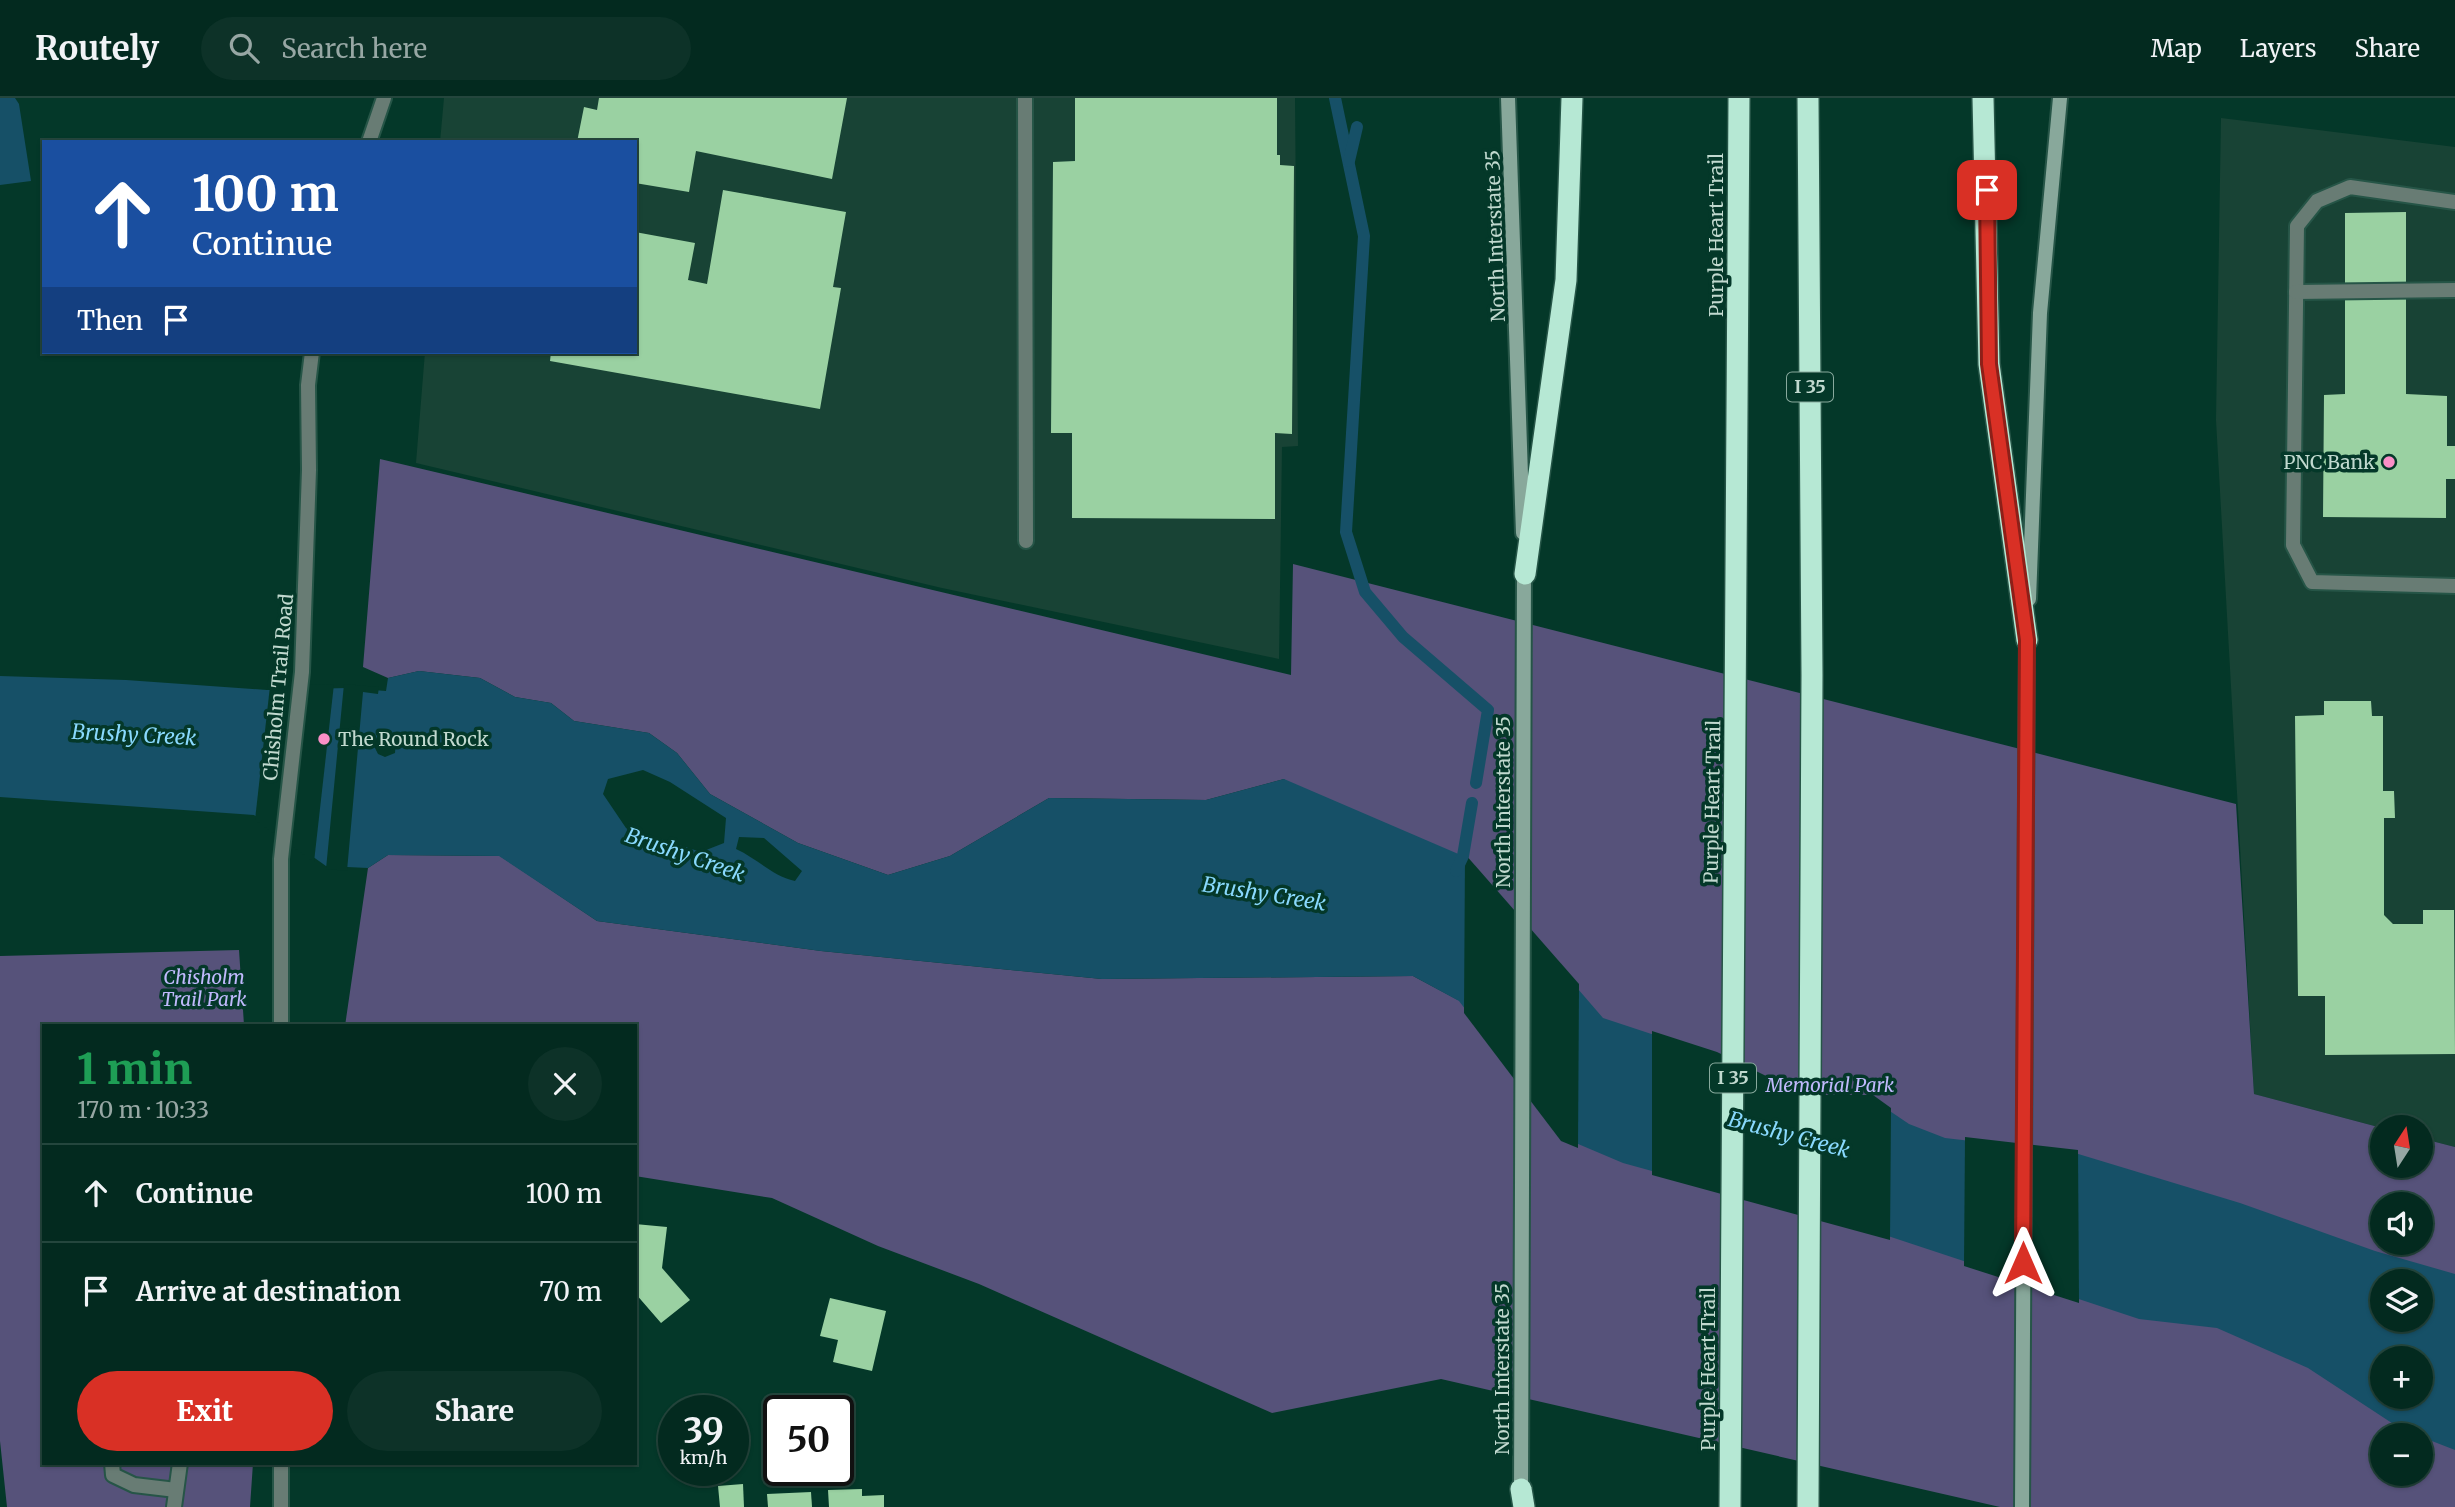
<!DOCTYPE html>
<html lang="en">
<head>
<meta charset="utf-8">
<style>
  :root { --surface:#032a1f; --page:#0d3228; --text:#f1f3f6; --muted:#97a7a4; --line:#24463d; --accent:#d93025 }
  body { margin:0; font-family:Merriweather,serif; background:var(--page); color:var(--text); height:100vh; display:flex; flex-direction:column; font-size:26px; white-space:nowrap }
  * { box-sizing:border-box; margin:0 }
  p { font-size:23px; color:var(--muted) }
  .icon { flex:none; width:38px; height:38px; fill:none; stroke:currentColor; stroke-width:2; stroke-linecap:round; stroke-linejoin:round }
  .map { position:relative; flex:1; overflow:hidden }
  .drawer { position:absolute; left:42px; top:926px; width:595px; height:441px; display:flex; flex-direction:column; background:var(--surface); border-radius:0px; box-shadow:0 2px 5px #0004,0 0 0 2px var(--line) }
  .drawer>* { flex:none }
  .top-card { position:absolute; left:42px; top:42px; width:595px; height:214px; border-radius:0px; box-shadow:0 2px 5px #0004,0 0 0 2px var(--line); background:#1a4fa0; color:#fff; overflow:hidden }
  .needle { width:46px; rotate:12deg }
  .controls { position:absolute; left:2370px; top:1017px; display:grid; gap:14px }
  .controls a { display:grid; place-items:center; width:63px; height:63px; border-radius:50%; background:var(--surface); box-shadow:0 2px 5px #0004,0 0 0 2px var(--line); font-size:35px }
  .speed { position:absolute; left:658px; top:1297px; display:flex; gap:14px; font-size:35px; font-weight:700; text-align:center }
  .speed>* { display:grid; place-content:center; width:91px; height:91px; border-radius:50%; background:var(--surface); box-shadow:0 2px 5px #0004,0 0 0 2px var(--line); line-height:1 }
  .speed small { font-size:18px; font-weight:400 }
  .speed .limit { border:4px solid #111; border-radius:10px; background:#fff; color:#111 }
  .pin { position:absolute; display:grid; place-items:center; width:60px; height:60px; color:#fff; margin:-30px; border-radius:14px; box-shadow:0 4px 10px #0006 }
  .me { position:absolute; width:77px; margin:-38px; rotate:0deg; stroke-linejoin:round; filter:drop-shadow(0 0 5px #0008) }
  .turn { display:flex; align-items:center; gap:24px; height:147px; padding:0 35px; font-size:32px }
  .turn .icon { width:91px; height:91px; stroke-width:2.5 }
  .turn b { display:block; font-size:49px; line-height:60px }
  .then { display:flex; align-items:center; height:66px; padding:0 35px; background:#0003; gap:14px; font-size:26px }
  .round { display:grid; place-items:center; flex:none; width:74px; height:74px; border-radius:37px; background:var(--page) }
  .head { display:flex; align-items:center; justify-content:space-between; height:119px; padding:0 35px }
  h1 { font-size:42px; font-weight:800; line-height:52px; color:#1e9e55 }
  .primary-button { display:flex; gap:14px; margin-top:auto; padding:14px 35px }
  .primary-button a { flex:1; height:80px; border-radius:42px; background:var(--accent); color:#fff; font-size:28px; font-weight:800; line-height:80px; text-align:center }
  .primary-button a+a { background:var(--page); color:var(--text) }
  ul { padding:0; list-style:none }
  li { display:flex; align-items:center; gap:21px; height:98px; padding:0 35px; border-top:2px solid var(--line) }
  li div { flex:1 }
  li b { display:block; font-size:26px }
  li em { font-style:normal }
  header { display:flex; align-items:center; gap:42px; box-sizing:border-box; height:98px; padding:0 35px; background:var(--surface); border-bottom:2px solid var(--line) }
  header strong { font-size:33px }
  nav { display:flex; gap:38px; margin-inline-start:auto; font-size:24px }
  .search { width:490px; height:63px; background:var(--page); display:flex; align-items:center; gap:18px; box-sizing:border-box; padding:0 24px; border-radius:38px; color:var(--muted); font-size:26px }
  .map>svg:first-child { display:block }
  .built { fill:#184335 }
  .green { fill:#56527a; fill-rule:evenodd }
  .water { fill:#165067; fill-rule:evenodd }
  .pier { fill:#043829 }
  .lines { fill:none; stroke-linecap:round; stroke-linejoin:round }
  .stream { stroke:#165067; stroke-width:12 }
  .building { fill:#9ad1a2 }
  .service-casing { stroke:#265547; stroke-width:18 }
  .tertiary-casing { stroke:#265547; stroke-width:18 }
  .secondary-casing { stroke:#265547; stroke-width:18 }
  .motorway-casing { stroke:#265547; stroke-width:24 }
  .service { stroke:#687c74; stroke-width:14 }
  .tertiary { stroke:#687c74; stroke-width:14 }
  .secondary { stroke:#88a89b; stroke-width:14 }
  .motorway { stroke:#b6e8d4; stroke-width:21 }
  .route-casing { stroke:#8d1f18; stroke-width:18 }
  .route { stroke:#d93025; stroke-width:12 }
  .poi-dot { fill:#fa8fc7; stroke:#043829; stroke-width:2.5 }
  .labels { text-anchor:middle; stroke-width:7; stroke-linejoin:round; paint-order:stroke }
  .shield { fill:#043829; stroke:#88a99d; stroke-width:2 }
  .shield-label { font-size:18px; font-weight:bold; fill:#c1d9cf }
  .street-label { font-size:19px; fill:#c1d9cf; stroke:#043829 }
  .poi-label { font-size:19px; fill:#c1d9cf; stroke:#043829; text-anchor:end }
  .park-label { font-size:19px; font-style:italic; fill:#c0b9fc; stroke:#043829 }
  .water-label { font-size:21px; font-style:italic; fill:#89d9fe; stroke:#043829 }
</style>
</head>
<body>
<header>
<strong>Routely</strong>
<div class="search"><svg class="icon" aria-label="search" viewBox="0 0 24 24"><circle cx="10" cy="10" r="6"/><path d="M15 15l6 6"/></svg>Search here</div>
<nav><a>Map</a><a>Layers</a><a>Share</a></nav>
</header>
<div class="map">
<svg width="2455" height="1409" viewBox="0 0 2455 1409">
  <rect width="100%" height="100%" fill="#043829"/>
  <g class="built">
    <path d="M444,0H1295L1298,348L1282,349L1279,561L942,490L416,365L425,254H635V44H440Z"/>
    <path d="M2221,20L2455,49V1049L2420,1040V1029L2382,1030L2254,996L2216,322Z"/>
  </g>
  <g class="green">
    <path d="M380,361L1291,577L1293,466L2236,706L2254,996L2382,1030V1068H2420V1040L2455,1049V1409H2000L1441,1281L1272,1315L979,1186L878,1148L772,1100L635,1078V928H345L368,770L388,757L500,758L597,823L821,853L1102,881L1413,878L1458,902L1284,681L1206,702L1049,700L950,758L888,777L798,745L710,696L677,655L649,635L574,623L551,605L515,599L480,580L419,573L388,580L363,569ZM2382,1106H2420V1144H2382ZM2382,1183H2420V1222H2382ZM2382,1260H2420V1298H2382ZM2382,1337H2420V1376H2382Z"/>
    <path d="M239,852L244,927L44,928V1365H253L250,1409H7L0,1343V858Z"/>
  </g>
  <g class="water">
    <path d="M0,0H15L19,6L31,83L0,87Z"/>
    <path d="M419,573L480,580L515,599L551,605L574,623L649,635L677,655L710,696L798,745L888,777L950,758L1049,700L1206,702L1284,681L1463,758L1603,920L1715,957L1804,1000L1872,1001L1909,1026L1945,1040L2075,1055L2240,1105L2375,1153L2455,1176V1352L2401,1331L2308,1270L2217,1230L2139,1221L1885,1137L1623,1065L1564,1040L1459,903L1413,878L1102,881L821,853L597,823L499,758L388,757L368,770L326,768L254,717L0,699V578L126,582L267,592L347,590L386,593L388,580ZM386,634L396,640L395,655L385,659L378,656L373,646L379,636ZM643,672L670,684L726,720L724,745L701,754L626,730L603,696L608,681ZM739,739L764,740L802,773L795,783C772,778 758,761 736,751ZM2382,1183H2420V1222H2382ZM2382,1260H2420V1298H2382Z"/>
  </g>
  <g class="pier">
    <path d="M334,586L314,764L255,722L270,588Z"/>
    <path d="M344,586L379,589L378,596L363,594L347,773L326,771Z"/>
    <path d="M1465,756L1579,886L1578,1050L1561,1043L1464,915Z"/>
    <path d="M1652,933L1717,954L1805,997H1873L1891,1010L1890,1142L1652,1077Z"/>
    <path d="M1965,1039L2078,1052L2079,1205L1964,1168Z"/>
  </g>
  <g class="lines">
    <g class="stream">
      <path d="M1335,0L1364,138L1346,434L1365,494L1403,539L1488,612L1476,685"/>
      <path d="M1349,63L1357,29"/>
      <path d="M1456,773L1463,758L1472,705"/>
    </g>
  </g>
  <g class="building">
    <path d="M599,0H847L832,81L696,53L689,94L635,85V44H577L584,9L597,12Z"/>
    <path d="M1075,0H1277V57H1280V67L1294,68L1292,336L1275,335V421L1072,420V335H1051L1053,64L1075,63Z"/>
    <path d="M723,92L846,114L833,189L841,190L820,311L550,263L551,254H635V134L695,145L688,182L707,186Z"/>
    <path d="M2406,114V296L2447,298V348H2455V381H2446V420L2323,419L2324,297L2345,296V115Z"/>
    <path d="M2324,603H2371L2372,618H2383V693H2394L2395,720H2384V817L2393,826H2423V812H2454L2455,956L2325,957V898H2298L2295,618L2324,617Z"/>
    <path d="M635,1126L667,1129L662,1170L690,1202L661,1225L635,1195Z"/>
    <path d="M830,1200L886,1213L872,1273L833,1264L838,1242L820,1238Z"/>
    <path d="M743,1386L744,1409H720L718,1388Z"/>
    <path d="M862,1391V1398L884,1397V1409H829L828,1392Z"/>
    <path d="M811,1394L812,1409H768L767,1396Z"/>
  </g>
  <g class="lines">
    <g class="service-casing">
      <g id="service">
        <path d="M1025,0L1026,443"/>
        <path d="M2455,104L2350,89L2317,103L2297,128L2293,447L2312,484L2455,488"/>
        <path d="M2296,194L2455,192"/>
        <path d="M112,1365L113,1377L134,1387L176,1392"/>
        <path d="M174,1409L180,1365"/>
      </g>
    </g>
    <g class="tertiary-casing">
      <g id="tertiary">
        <path d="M369,44L384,0"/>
        <path d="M281,928V761L302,574L309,372L308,287L312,254"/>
        <path d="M281,1409V1365"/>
      </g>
    </g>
    <g class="secondary-casing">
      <g id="secondary">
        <path d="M1508,0L1523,435"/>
        <path d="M2029,501L2040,215L2060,0"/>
        <path d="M1521,1397L1524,469"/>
        <path d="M2022,1409L2027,535"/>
      </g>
    </g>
    <g class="motorway-casing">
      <g id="motorway">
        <path d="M1808,0L1812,577L1808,1409"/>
        <path d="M1983,0L1989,266L2027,542"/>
        <path d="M1525,476L1566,182L1572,0"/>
        <path d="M1521,1391L1524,1409"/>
        <path d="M1730,1409L1739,0"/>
      </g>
    </g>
    <use href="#service" class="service"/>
    <use href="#tertiary" class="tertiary"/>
    <use href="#secondary" class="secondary"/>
    <use href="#motorway" class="motorway"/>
  </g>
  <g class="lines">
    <g class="route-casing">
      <path id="route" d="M1987,92L1989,266L2027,542L2023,1165"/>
    </g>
    <use href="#route" class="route"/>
  </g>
  <g class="poi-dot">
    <circle cx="2389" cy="364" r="7"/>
    <circle cx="324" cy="641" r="7"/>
  </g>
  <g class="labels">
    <g class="shield">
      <rect x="1787" y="274.5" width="46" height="29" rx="5"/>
      <rect x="1710" y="965.5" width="46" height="29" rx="5"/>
    </g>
    <g class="shield-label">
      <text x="1810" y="295">I 35</text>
      <text x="1733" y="986">I 35</text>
    </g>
    <g class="street-label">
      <text transform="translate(1716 137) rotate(-90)" y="7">Purple Heart Trail</text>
      <text transform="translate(1495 138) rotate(-92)" y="7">North Interstate 35</text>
      <text transform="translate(278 589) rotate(-85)" y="7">Chisholm Trail Road</text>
      <text transform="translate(1503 704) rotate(-90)" y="7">North Interstate 35</text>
      <text transform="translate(1712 704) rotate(-89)" y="7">Purple Heart Trail</text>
      <text transform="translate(1502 1271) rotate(-90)" y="7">North Interstate 35</text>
      <text transform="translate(1708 1271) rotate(-90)" y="7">Purple Heart Trail</text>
    </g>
    <g class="poi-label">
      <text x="2375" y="371">PNC Bank</text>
      <text x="338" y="648" text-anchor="start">The Round Rock</text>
    </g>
    <g class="park-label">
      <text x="204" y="886">Chisholm<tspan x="204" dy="22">Trail Park</tspan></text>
      <text x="1830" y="994">Memorial Park</text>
    </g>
    <g class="water-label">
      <text transform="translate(134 637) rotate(3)" y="7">Brushy Creek</text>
      <text transform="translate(685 757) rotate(19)" y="7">Brushy Creek</text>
      <text transform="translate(1264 796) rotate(9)" y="7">Brushy Creek</text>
      <text transform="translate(1789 1037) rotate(15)" y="7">Brushy Creek</text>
    </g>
  </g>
</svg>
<div class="controls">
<a><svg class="needle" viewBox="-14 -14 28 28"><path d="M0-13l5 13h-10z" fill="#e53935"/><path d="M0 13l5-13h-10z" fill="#97a7a4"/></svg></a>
<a><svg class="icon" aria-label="sound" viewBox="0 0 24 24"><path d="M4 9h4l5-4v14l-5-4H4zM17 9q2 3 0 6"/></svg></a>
<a><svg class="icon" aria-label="layers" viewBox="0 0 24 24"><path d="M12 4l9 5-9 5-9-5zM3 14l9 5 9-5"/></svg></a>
<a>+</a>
<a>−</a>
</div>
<div class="speed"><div>39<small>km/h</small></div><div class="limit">50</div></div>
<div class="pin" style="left:1987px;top:92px;background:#d93025"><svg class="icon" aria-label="arrive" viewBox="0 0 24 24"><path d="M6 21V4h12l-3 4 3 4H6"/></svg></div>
<svg class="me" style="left:2023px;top:1165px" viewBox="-20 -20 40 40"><path d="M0-17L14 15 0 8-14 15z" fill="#d93025" stroke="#fff" stroke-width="4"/></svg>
<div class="top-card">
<div class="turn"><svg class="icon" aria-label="ahead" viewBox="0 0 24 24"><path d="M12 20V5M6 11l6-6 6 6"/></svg><div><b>100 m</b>Continue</div></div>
<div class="then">Then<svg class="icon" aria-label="arrive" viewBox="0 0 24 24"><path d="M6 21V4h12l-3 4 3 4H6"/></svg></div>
</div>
<section class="drawer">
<div class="head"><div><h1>1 min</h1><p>170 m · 10:33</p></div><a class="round"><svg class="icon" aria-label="close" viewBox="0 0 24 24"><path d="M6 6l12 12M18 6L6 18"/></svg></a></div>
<ul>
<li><svg class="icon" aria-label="ahead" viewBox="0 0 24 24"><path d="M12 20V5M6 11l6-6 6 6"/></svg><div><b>Continue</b></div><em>100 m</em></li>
<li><svg class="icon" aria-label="arrive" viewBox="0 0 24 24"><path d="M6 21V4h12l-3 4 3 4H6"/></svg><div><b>Arrive at destination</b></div><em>70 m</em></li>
</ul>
<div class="primary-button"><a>Exit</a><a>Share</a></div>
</section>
</div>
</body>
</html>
